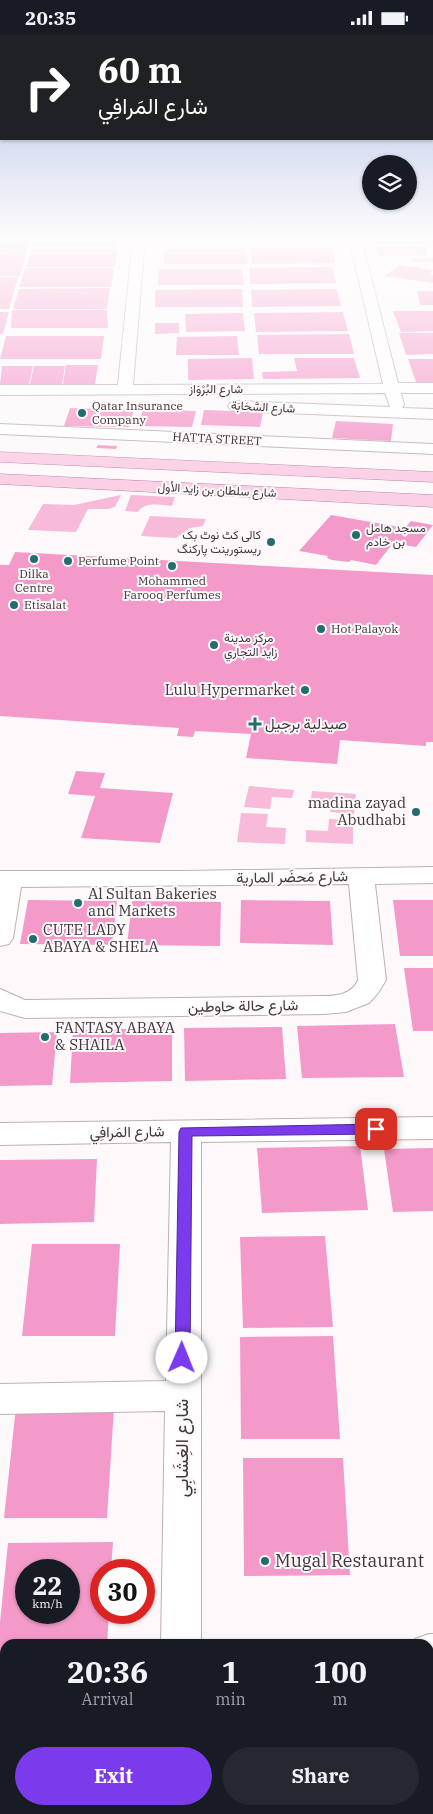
<!DOCTYPE html>
<html lang="en">
<head>
<meta charset="utf-8">
<style>
  :root { --surface:#171b24; --page:#242831; --text:#f1f3f6; --muted:#9ea1a6; --accent:#7c3aed }
  body { margin:0; font-family:"IBM Plex Serif",Vazirmatn,serif; background:var(--page); color:var(--text); height:100vh; display:flex; flex-direction:column; font-size:19px; white-space:nowrap }
  * { box-sizing:border-box; margin:0 }
  p { font-size:16px; color:var(--muted) }
  .icon { flex:none; width:28px; height:28px; fill:none; stroke:currentColor; stroke-width:2; stroke-linecap:round; stroke-linejoin:round }
  .map { position:relative; flex:1; overflow:hidden }
  .sheet { position:absolute; left:0px; top:1604px; width:434px; height:176px; display:flex; flex-direction:column; background:var(--surface); border-radius:15px 15px 0 0; box-shadow:0 1px 4px #0004 }
  .sheet>* { flex:none }
  .top-card { position:absolute; left:0px; top:0px; width:434px; height:105px; box-shadow:0 1px 4px #0004; background:#202124; color:#fff; overflow:hidden }
  .buttons { position:absolute; left:362px; top:120px; display:grid; gap:10px }
  .buttons a { display:grid; place-items:center; width:55px; height:55px; border-radius:50%; background:var(--surface); box-shadow:0 1px 4px #0004; font-size:25px }
  .speed { position:absolute; left:15px; top:1524px; display:flex; gap:10px; font-size:25px; font-weight:700; text-align:center }
  .speed>* { display:grid; place-content:center; width:65px; height:65px; border-radius:50%; background:var(--surface); box-shadow:0 1px 4px #0004; line-height:1 }
  .speed small { font-size:12px; font-weight:400 }
  .speed .limit { border:8px solid #d22; background:#fff; color:#111 }
  .pin { position:absolute; display:grid; place-items:center; width:42px; height:42px; color:#fff; margin:-21px; border-radius:10px; box-shadow:0 2px 8px #0006 }
  .me { position:absolute; width:55px; margin:-28px; rotate:1deg; stroke-linejoin:round; filter:drop-shadow(0 0 4px #0008) }
  .turn { display:flex; align-items:center; gap:18px; height:105px; padding:0 15px; font-size:22px }
  .turn .icon { width:65px; height:65px; stroke-width:2.5 }
  .turn b { display:block; font-size:35px; line-height:42px }
  .eta { display:flex; justify-content:space-evenly; align-items:center; height:85px; text-align:center }
  .eta b { font-size:30px; font-weight:700; line-height:35px }
  .cta { display:flex; gap:10px; margin-top:auto; padding:10px 15px }
  .cta a { flex:1; height:58px; border-radius:30px; background:var(--accent); color:#fff; font-size:20px; font-weight:700; line-height:58px; text-align:center }
  .cta a+a { background:var(--page); color:var(--text) }
  .status { display:flex; justify-content:space-between; align-items:center; height:35px; padding:0 25px; background:var(--surface); direction:ltr }
  .status svg { height:14px; fill:currentColor }
  .map>svg:first-child { display:block }
  .green { fill:#f7bad9 }
  .building { fill:#f49aca; fill-rule:evenodd }
  .lines { fill:none; stroke-linecap:round; stroke-linejoin:round }
  .minor-casing { stroke:#bfaeb6; stroke-width:2 }
  .primary-casing { stroke:#b7859f; stroke-width:1 }
  .minor { fill:#fff; fill-rule:evenodd }
  .primary { fill:#fbcfe6; fill-rule:evenodd }
  .route { fill:#7c3aed; stroke:#51269a }
  .poi-dot { fill:#216d6f; stroke:#fdf9fb; stroke-width:2 }
  .labels { text-anchor:middle; stroke-width:4; stroke-linejoin:round; paint-order:stroke }
  .far-street-label { font-size:12px; fill:#3d363a; stroke:#fdf9fb }
  .far-poi-label { font-size:12px; fill:#3d363a; stroke:#fdf9fb; text-anchor:start }
  .poi-label { font-size:15px; fill:#3d363a; stroke:#fdf9fb; text-anchor:start }
  .street-label { font-size:15px; fill:#3d363a; stroke:#fdf9fb }
  .near-street-label { font-size:18px; fill:#3d363a; stroke:#fdf9fb }
  .near-poi-label { font-size:18px; fill:#3d363a; stroke:#fdf9fb; text-anchor:start }
</style>
</head>
<body>
<div class="status"><b>20:35</b><svg viewBox="0 0 49 12"><path d="M0 12V9h3v3zM5 12V6h3v6zM10 12V3h3v9zM15 12V0h3v12zM26 1h20v11H26zM47 4h2v5h-2z"/></svg></div>
<div class="map">
<svg width="433" height="1779" viewBox="0 0 433 1779">
  <rect width="100%" height="100%" fill="#fdf9fb"/>
  <g class="green">
    <path d="M121,460L115,472L108,474H88L76,497L28,495L43,469L74,470Z"/>
    <path d="M131,460L175,462L172,471C161,470 145,466 138,477L125,476Z"/>
    <path d="M150,481L206,484L203,491L190,493L176,503L141,501Z"/>
    <path d="M249,751L294,755L292,763L272,762L270,774L244,772Z"/>
    <path d="M312,756L356,759L354,779L330,777L332,766L311,764Z"/>
    <path d="M241,778L268,779L266,792L286,793L285,809L237,807Z"/>
    <path d="M329,784L353,785V809L306,807V795L328,796Z"/>
  </g>
  <g class="building">
    <path d="M0,203H30L27,213H0Z"/>
    <path d="M34,203H119L118,212H32Z"/>
    <path d="M379,203H414L415,205H379Z"/>
    <path d="M419,203H433V209H374L373,206H420Z"/>
    <path d="M425,211L428,220L379,221L376,212Z"/>
    <path d="M27,213L20,241H0V214Z"/>
    <path d="M250,213H332L335,228L252,229Z"/>
    <path d="M32,214H118L115,232H26Z"/>
    <path d="M165,214H246L248,229H164Z"/>
    <path d="M433,223V227H414L412,224Z"/>
    <path d="M399,230L433,235L429,240H433V248L385,241Z"/>
    <path d="M332,232L336,248L250,249L249,233Z"/>
    <path d="M25,233H114L111,252H19Z"/>
    <path d="M159,234H242L244,250H158Z"/>
    <path d="M0,242H18L9,274H0Z"/>
    <path d="M110,253L107,274H13L19,254Z"/>
    <path d="M242,254L243,272H155V255Z"/>
    <path d="M337,254L341,271L252,272L251,255Z"/>
    <path d="M417,256H433V270H420Z"/>
    <path d="M12,275H107L108,293H11Z"/>
    <path d="M393,276H433V296L401,297Z"/>
    <path d="M0,277H9L3,299H0Z"/>
    <path d="M343,277L348,296L256,297L254,278Z"/>
    <path d="M243,278L245,296L186,297L185,279Z"/>
    <path d="M155,288H179V298L155,299Z"/>
    <path d="M399,298H433V319L406,320Z"/>
    <path d="M349,299L354,319H259L257,300Z"/>
    <path d="M6,301H104L101,324H0Z"/>
    <path d="M237,301L239,320H176L177,302Z"/>
    <path d="M252,323L254,344L188,345V324Z"/>
    <path d="M294,323H354L360,343L263,344L262,337L297,336Z"/>
    <path d="M408,324H433V347H416Z"/>
    <path d="M66,330H98L95,349H63Z"/>
    <path d="M2,331H33L29,350H0Z"/>
    <path d="M34,331H65L62,349H30Z"/>
    <path d="M70,373L134,375L129,392L64,391Z"/>
    <path d="M143,374L196,376L192,392L139,391Z"/>
    <path d="M204,375L263,377L260,392L201,390Z"/>
    <path d="M336,386L393,389L391,406L332,403Z"/>
    <path d="M98,410L117,411L116,414L96,413Z"/>
    <path d="M331,480L405,493L411,486L433,490L416,512L393,508L376,530L351,525L349,527L332,525L327,523L328,521L299,516Z"/>
    <path d="M15,517L433,540V707H426V711L340,705L337,729L246,723L251,699L195,696L193,702L177,701L179,693L0,681V530H9Z"/>
    <path d="M76,736L105,738L100,753L173,758L160,808L81,803L95,761L68,759Z"/>
    <path d="M28,865L117,866L112,910L20,909Z"/>
    <path d="M241,865L330,866L333,910L240,908Z"/>
    <path d="M393,865H433V921H400Z"/>
    <path d="M132,866L221,867L220,911L127,910Z"/>
    <path d="M404,933H433V996H413Z"/>
    <path d="M395,989L404,1042L302,1043L297,991Z"/>
    <path d="M282,992L286,1044L185,1046L184,993Z"/>
    <path d="M172,993V1046L70,1048L73,995Z"/>
    <path d="M57,997L52,1050L0,1051V998Z"/>
    <path d="M360,1111L368,1175L262,1178L257,1113Z"/>
    <path d="M433,1113V1176L393,1177L384,1114Z"/>
    <path d="M97,1124L94,1187L0,1189V1125Z"/>
    <path d="M325,1201L333,1292L243,1293L240,1202Z"/>
    <path d="M32,1209H120L115,1301H22Z"/>
    <path d="M333,1301L340,1404H241L240,1302Z"/>
    <path d="M16,1372H114L107,1483H4Z"/>
    <path d="M243,1423H343L350,1540L244,1541Z"/>
    <path d="M113,1507L111,1535H101V1578H109L107,1609H5V1637H0V1587L8,1508ZM26,1535H69V1578H26Z"/>
    <path d="M0,1662H5V1775H96V1779H0Z"/>
    <rect x="249" y="1775" width="119" height="4"/>
  </g>
  <g class="lines">
    <g class="minor-casing">
      <g id="minor">
        <path d="M133,203H145L133,350L383,349L349,203H361L398,348H433V358H401L404,370L402,373L433,374V384L236,376L230,374L228,371L230,368L236,366L390,372L385,358L0,360V350H118Z"/>
        <path d="M0,389L433,409V419L0,399Z"/>
        <path d="M433,832V848L375,849L386,945L378,958L369,968L346,977L324,979L25,983L0,976V954L25,965L324,961C338,961 352,959 358,945L349,849L21,852L13,903L9,909L0,911V836H184Z"/>
        <path d="M433,1082V1104L201,1107V1609H161L165,1376L0,1379V1349L166,1346L171,1107L0,1110V1088Z"/>
        <path d="M429,1599H433V1637H429V1609H413L415,1604Z"/>
        <rect x="156" y="1775" width="44" height="4"/>
      </g>
    </g>
    <g class="primary-casing">
      <g id="primary">
        <path d="M0,417L433,437V447L0,427Z"/>
        <path d="M0,439L433,460V472L0,449Z"/>
      </g>
    </g>
    <use href="#minor" class="minor"/>
    <use href="#primary" class="primary"/>
  </g>
  <linearGradient id="sky" x2="0" y2="1"><stop stop-color="#adbee5"/><stop offset="0.45" stop-color="#fefcfd"/><stop offset="1" stop-color="#fefcfd" stop-opacity="0"/></linearGradient>
  <rect width="433" height="452" fill="url(#sky)"/>
  <path class="route" d="M376,1089L381,1091L382,1094L381,1097L376,1099L192,1101L190,1323L188,1328L182,1329L177,1328L175,1323L179,1097L181,1093Z"/>
  <g class="poi-dot">
    <circle cx="82" cy="378" r="5"/>
    <circle cx="356" cy="500" r="5"/>
    <circle cx="271" cy="507" r="5"/>
    <circle cx="34" cy="524" r="5"/>
    <circle cx="68" cy="526" r="5"/>
    <circle cx="172" cy="531" r="5"/>
    <circle cx="14" cy="570" r="5"/>
    <circle cx="321" cy="594" r="5"/>
    <circle cx="214" cy="610" r="5"/>
    <circle cx="305" cy="655" r="5"/>
    <path d="M252.5 681.5h5v5h5v5h-5v5h-5v-5h-5v-5h5z"/>
    <circle cx="416" cy="777" r="5"/>
    <circle cx="78" cy="868" r="5"/>
    <circle cx="33" cy="904" r="5"/>
    <circle cx="45" cy="1002" r="5"/>
    <circle cx="265" cy="1526" r="5"/>
  </g>
  <g class="labels">
    <g class="far-street-label">
      <text x="216" y="358">شارع البُرْوَاز</text>
      <text transform="translate(263 372) rotate(3)" y="4">شارع السَّحَابَة</text>
      <text transform="translate(217 404) rotate(3)" y="4">HATTA STREET</text>
      <text transform="translate(217 455) rotate(3)" y="4">شارع سلطان بن زايد الأول</text>
    </g>
    <g class="far-poi-label">
      <text x="92" y="375">Qatar Insurance<tspan x="92" dy="14">Company</tspan></text>
      <text x="366" y="497">مسجد هامل<tspan x="366" dy="14">بن خادم</tspan></text>
      <text x="261" y="504" text-anchor="end">کالی کٹ نوٹ بک<tspan x="261" dy="14">ریستورینت پارکنگ</tspan></text>
      <text x="78" y="530">Perfume Point</text>
      <text x="34" y="543" text-anchor="middle">Dilka<tspan x="34" dy="14">Centre</tspan></text>
      <text x="172" y="550" text-anchor="middle">Mohammed<tspan x="172" dy="14">Farooq Perfumes</tspan></text>
      <text x="24" y="574">Etisalat</text>
      <text x="331" y="598">Hot Palayok</text>
      <text x="224" y="607">مركز مدينة<tspan x="224" dy="14">زايد التجاري</tspan></text>
    </g>
    <g class="poi-label">
      <text x="295" y="660" text-anchor="end">Lulu Hypermarket</text>
      <text x="265" y="694">صيدلية برجيل</text>
      <text x="406" y="773" text-anchor="end">madina zayad<tspan x="406" dy="17">Abudhabi</tspan></text>
      <text x="88" y="864">Al Sultan Bakeries<tspan x="88" dy="17">and Markets</tspan></text>
      <text x="43" y="900">CUTE LADY<tspan x="43" dy="17">ABAYA &amp; SHELA</tspan></text>
      <text x="55" y="998">FANTASY ABAYA<tspan x="55" dy="17">&amp; SHAILA</tspan></text>
    </g>
    <g class="street-label">
      <text transform="translate(292 842) rotate(-1)" y="5">شارع مَحضَر المارية</text>
      <text transform="translate(243 971) rotate(-1)" y="5">شارع حالة حاوطين</text>
      <text transform="translate(127 1097) rotate(-1)" y="5">شارع المَرافِي</text>
    </g>
    <g class="near-street-label">
      <text transform="translate(182 1413) rotate(-90)" y="6">شارع الغِشَابِي</text>
    </g>
    <g class="near-poi-label">
      <text x="275" y="1532">Mugal Restaurant</text>
    </g>
  </g>
</svg>
<div class="buttons">
<a><svg class="icon" aria-label="layers" viewBox="0 0 24 24"><path d="M12 4l9 5-9 5-9-5zM3 14l9 5 9-5"/></svg></a>
</div>
<div class="speed"><div>22<small>km/h</small></div><div class="limit">30</div></div>
<div class="pin" style="left:376px;top:1094px;background:#d93025"><svg class="icon" aria-label="arrive" viewBox="0 0 24 24"><path d="M6 21V4h12l-3 4 3 4H6"/></svg></div>
<svg class="me" style="left:182px;top:1323px" viewBox="-20 -20 40 40"><circle r="19" fill="#fff"/><path d="M0-13L10 11 0 6-10 11z" fill="#7c3aed"/></svg>
<div class="top-card">
<div class="turn"><svg class="icon" aria-label="right" viewBox="0 0 24 24"><path d="M7 20v-9h11M14 6l5 5-5 5"/></svg><div><b>60 m</b>شارع المَرافِي</div></div>
</div>
<section class="sheet">
<div class="eta">
<div><b>20:36</b><p>Arrival</p></div>
<div><b>1</b><p>min</p></div>
<div><b>100</b><p>m</p></div>
</div>
<div class="cta"><a>Exit</a><a>Share</a></div>
</section>
</div>
</body>
</html>
